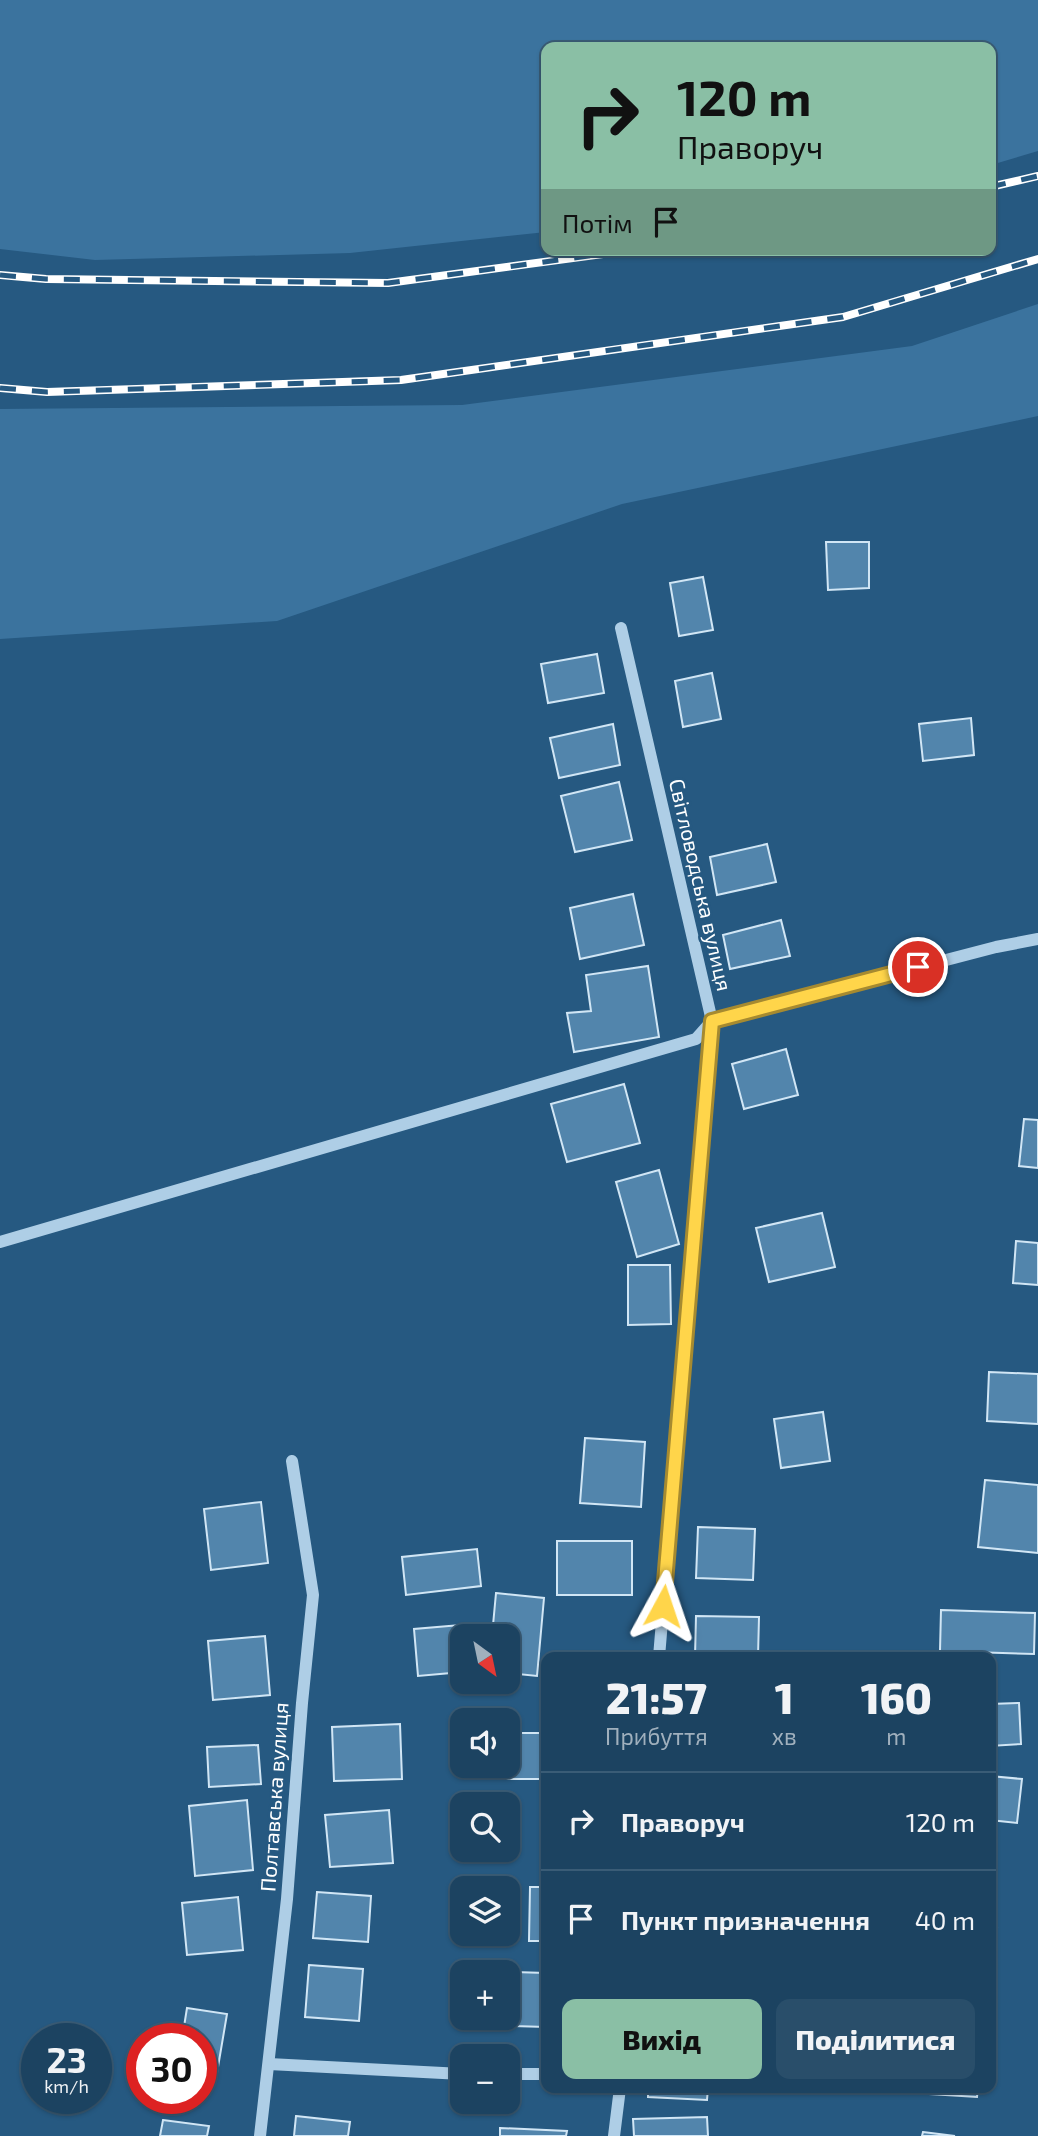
<!DOCTYPE html>
<html lang="uk">
<head>
<meta charset="utf-8">
<style>
  :root { --surface:#1c4361; --page:#294e6a; --text:#f1f3f6; --muted:#a0b0bd; --line:#3a5c76; --accent:#8abfa5 }
  body { margin:0; font-family:"Exo 2",sans-serif; background:var(--page); color:var(--text); height:100vh; display:flex; flex-direction:column; font-size:26px; white-space:nowrap }
  * { box-sizing:border-box; margin:0 }
  p { font-size:23px; color:var(--muted) }
  .icon { flex:none; width:38px; height:38px; fill:none; stroke:currentColor; stroke-width:2; stroke-linecap:round; stroke-linejoin:round }
  .map { position:relative; flex:1; overflow:hidden }
  .side { position:absolute; left:541px; top:1652px; width:455px; height:441px; display:flex; flex-direction:column; background:var(--surface); border-radius:14px; box-shadow:0 2px 5px #0004,0 0 0 2px var(--line) }
  .side>* { flex:none }
  .hud { position:absolute; left:541px; top:42px; width:455px; height:214px; border-radius:14px; box-shadow:0 2px 5px #0004,0 0 0 2px var(--line); background:#8abfa5; color:#111; overflow:hidden }
  .needle { width:46px; rotate:147deg }
  .controls { position:absolute; left:450px; top:1624px; display:grid; gap:14px }
  .controls a { display:grid; place-items:center; width:70px; height:70px; border-radius:14px; background:var(--surface); box-shadow:0 2px 5px #0004,0 0 0 2px var(--line); font-size:35px }
  .speed { position:absolute; left:21px; top:2023px; display:flex; gap:14px; font-size:35px; font-weight:700; text-align:center }
  .speed>* { display:grid; place-content:center; width:91px; height:91px; border-radius:50%; background:var(--surface); box-shadow:0 2px 5px #0004,0 0 0 2px var(--line); line-height:1 }
  .speed small { font-size:18px; font-weight:400 }
  .speed .limit { border:10px solid #d22; background:#fff; color:#111 }
  .pin { position:absolute; display:grid; place-items:center; width:60px; height:60px; color:#fff; margin:-30px; border:4px solid #fff; border-radius:50%; box-shadow:0 2px 7px #0007 }
  .me { position:absolute; width:77px; margin:-38px; rotate:5deg; stroke-linejoin:round; filter:drop-shadow(0 0 5px #0008) }
  .turn { display:flex; align-items:center; gap:24px; height:147px; padding:0 21px; font-size:32px }
  .turn .icon { width:91px; height:91px; stroke-width:2.5 }
  .turn b { display:block; font-size:49px; line-height:60px }
  .then { display:flex; align-items:center; height:66px; padding:0 21px; background:#0003; gap:14px; font-size:26px }
  .eta { display:flex; justify-content:space-evenly; align-items:center; height:119px; text-align:center }
  .eta b { font-size:42px; font-weight:800; line-height:49px }
  .primary-button { display:flex; gap:14px; margin-top:auto; padding:14px 21px }
  .primary-button a { flex:1; height:80px; border-radius:14px; background:var(--accent); color:#111; font-size:28px; font-weight:800; line-height:80px; text-align:center }
  .primary-button a+a { background:var(--page); color:var(--text) }
  ul { padding:0; list-style:none }
  li { display:flex; align-items:center; gap:21px; height:98px; padding:0 21px; border-top:2px solid var(--line) }
  li div { flex:1 }
  li b { display:block; font-size:26px }
  li em { font-style:normal }
  .map>svg:first-child { display:block }
  .green { fill:#3b739e }
  .building { fill:#5285ac; stroke:#d1e6f5; stroke-width:2 }
  .lines { fill:none; stroke-linecap:round; stroke-linejoin:round }
  .minor { stroke:#aecee6; stroke-width:12 }
  .rail-casing { stroke:#fff; stroke-width:8 }
  .rail { stroke:#265981; stroke-width:5; stroke-dasharray:16; stroke-linecap:butt }
  .route-casing { stroke:#a68a30; stroke-width:18 }
  .route { stroke:#ffd54a; stroke-width:12 }
  .labels { text-anchor:middle; stroke-width:5; stroke-linejoin:round; paint-order:stroke }
  .street-label { font-size:21px; fill:#fff; stroke:#265981 }
</style>
</head>
<body>
<div class="map">
<svg width="1038" height="2136" viewBox="0 0 1038 2136">
  <rect width="100%" height="100%" fill="#265981"/>
  <g class="green">
    <path d="M0,0H1038V151L991,165L990,47H546V232L350,253L95,260L0,249Z"/>
    <path d="M1038,304V416L622,504L277,621L0,639V409L462,405L912,346Z"/>
  </g>
  <g class="building">
    <path d="M826,542H869V588L828,590Z"/>
    <path d="M703,577L713,630L679,636L670,583Z"/>
    <path d="M597,654L604,693L548,703L541,664Z"/>
    <path d="M712,673L721,719L683,727L675,681Z"/>
    <path d="M971,718L974,755L923,761L919,724Z"/>
    <path d="M613,724L620,765L559,778L550,738Z"/>
    <path d="M619,782L632,840L575,852L561,796Z"/>
    <path d="M767,844L776,882L717,895L710,857Z"/>
    <path d="M633,894L644,945L580,959L570,908Z"/>
    <path d="M781,920L790,956L730,969L723,935Z"/>
    <path d="M648,966L659,1037L574,1052L567,1013L591,1011L586,975Z"/>
    <path d="M786,1049L798,1095L744,1109L732,1064Z"/>
    <path d="M624,1084L640,1143L567,1162L551,1104Z"/>
    <path d="M1024,1119L1038,1120V1168L1019,1166Z"/>
    <path d="M659,1170L679,1244L637,1257L616,1182Z"/>
    <path d="M822,1213L835,1267L769,1282L756,1228Z"/>
    <path d="M1016,1241L1038,1243V1285L1013,1283Z"/>
    <path d="M628,1265H670L671,1324L628,1325Z"/>
    <path d="M989,1372L1038,1374V1424L987,1421Z"/>
    <path d="M823,1412L830,1461L781,1468L774,1419Z"/>
    <path d="M585,1438L645,1442L641,1507L580,1503Z"/>
    <path d="M985,1480L1038,1485V1553L978,1547Z"/>
    <path d="M261,1502L268,1563L211,1570L204,1509Z"/>
    <path d="M698,1527L755,1529L753,1580L696,1578Z"/>
    <rect x="557" y="1541" width="75" height="54"/>
    <path d="M477,1549L481,1586L406,1595L402,1557Z"/>
    <path d="M496,1593L544,1598L537,1676L508,1673V1636H492Z"/>
    <path d="M941,1610L1035,1613L1034,1654L940,1651Z"/>
    <path d="M696,1616L759,1617L758,1657H695Z"/>
    <path d="M472,1624L473,1636H462V1672L418,1676L414,1629Z"/>
    <path d="M265,1636L270,1695L213,1700L208,1641Z"/>
    <path d="M1019,1703L1021,1744L990,1746V1704Z"/>
    <path d="M400,1724L402,1779L334,1781L332,1727Z"/>
    <path d="M508,1733H546V1779H484L485,1766H508Z"/>
    <path d="M258,1745L261,1784L209,1787L207,1747Z"/>
    <path d="M990,1776L1022,1779L1017,1823L990,1820Z"/>
    <path d="M247,1800L253,1870L195,1876L189,1806Z"/>
    <path d="M389,1810L393,1863L330,1867L325,1815Z"/>
    <path d="M530,1887H546V1941H529Z"/>
    <path d="M990,1890H995L997,1927H990Z"/>
    <path d="M317,1892L371,1896L368,1942L313,1938Z"/>
    <path d="M238,1897L243,1950L187,1955L182,1903Z"/>
    <path d="M309,1965L363,1969L359,2021L305,2017Z"/>
    <path d="M514,1972L546,1973V2027L513,2026Z"/>
    <path d="M187,2008L227,2014L217,2073L201,2071V2039H182Z"/>
    <path d="M648,2088H708L707,2100L648,2097Z"/>
    <path d="M931,2088H978L977,2097L930,2094Z"/>
    <path d="M296,2116L350,2122L348,2136H294Z"/>
    <path d="M707,2117L708,2136H634L633,2119Z"/>
    <path d="M163,2120L209,2126L207,2136H160Z"/>
    <path d="M500,2128L567,2131L566,2136H500Z"/>
    <path d="M923,2132L955,2136H922Z"/>
  </g>
  <g class="lines">
    <g class="minor">
      <path d="M621,628L712,1021L659,1657"/>
      <path d="M0,1242L696,1039L712,1021L996,947L1038,939"/>
      <path d="M269,2064L462,2074"/>
      <path d="M508,2074H546"/>
      <path d="M260,2136L287,1899L302,1703L313,1595L292,1461"/>
      <path d="M614,2136L620,2088"/>
    </g>
    <g class="rail-casing">
      <g id="rail">
        <path d="M990,187L1038,176"/>
        <path d="M0,275L46,279L388,283L633,250"/>
        <path d="M0,388L47,392L401,380L843,317L1038,259"/>
      </g>
    </g>
    <use href="#rail" class="rail"/>
  </g>
  <g class="lines">
    <g class="route-casing">
      <path id="route" d="M663,1606L712,1021L918,967"/>
    </g>
    <use href="#route" class="route"/>
  </g>
  <g class="labels">
    <g class="street-label">
      <text transform="translate(700 885) rotate(77)" y="7">Світловодська вулиця</text>
      <text transform="translate(275 1797) rotate(-86)" y="7">Полтавська вулиця</text>
    </g>
  </g>
</svg>
<div class="controls">
<a><svg class="needle" viewBox="-14 -14 28 28"><path d="M0-13l5 13h-10z" fill="#e53935"/><path d="M0 13l5-13h-10z" fill="#a0b0bd"/></svg></a>
<a><svg class="icon" aria-label="sound" viewBox="0 0 24 24"><path d="M4 9h4l5-4v14l-5-4H4zM17 9q2 3 0 6"/></svg></a>
<a><svg class="icon" aria-label="search" viewBox="0 0 24 24"><circle cx="10" cy="10" r="6"/><path d="M15 15l6 6"/></svg></a>
<a><svg class="icon" aria-label="layers" viewBox="0 0 24 24"><path d="M12 4l9 5-9 5-9-5zM3 14l9 5 9-5"/></svg></a>
<a>+</a>
<a>−</a>
</div>
<div class="speed"><div>23<small>km/h</small></div><div class="limit">30</div></div>
<div class="pin" style="left:918px;top:967px;background:#d93025"><svg class="icon" aria-label="arrive" viewBox="0 0 24 24"><path d="M6 21V4h12l-3 4 3 4H6"/></svg></div>
<svg class="me" style="left:663px;top:1606px" viewBox="-20 -20 40 40"><path d="M0-17L14 15 0 8-14 15z" fill="#ffd54a" stroke="#fff" stroke-width="4"/></svg>
<div class="hud">
<div class="turn"><svg class="icon" aria-label="right" viewBox="0 0 24 24"><path d="M7 20v-9h11M14 6l5 5-5 5"/></svg><div><b>120 m</b>Праворуч</div></div>
<div class="then">Потім<svg class="icon" aria-label="arrive" viewBox="0 0 24 24"><path d="M6 21V4h12l-3 4 3 4H6"/></svg></div>
</div>
<section class="side">
<div class="eta">
<div><b>21:57</b><p>Прибуття</p></div>
<div><b>1</b><p>хв</p></div>
<div><b>160</b><p>m</p></div>
</div>
<ul>
<li><svg class="icon" aria-label="right" viewBox="0 0 24 24"><path d="M7 20v-9h11M14 6l5 5-5 5"/></svg><div><b>Праворуч</b></div><em>120 m</em></li>
<li><svg class="icon" aria-label="arrive" viewBox="0 0 24 24"><path d="M6 21V4h12l-3 4 3 4H6"/></svg><div><b>Пункт призначення</b></div><em>40 m</em></li>
</ul>
<div class="primary-button"><a>Вихід</a><a>Поділитися</a></div>
</section>
</div>
</body>
</html>
